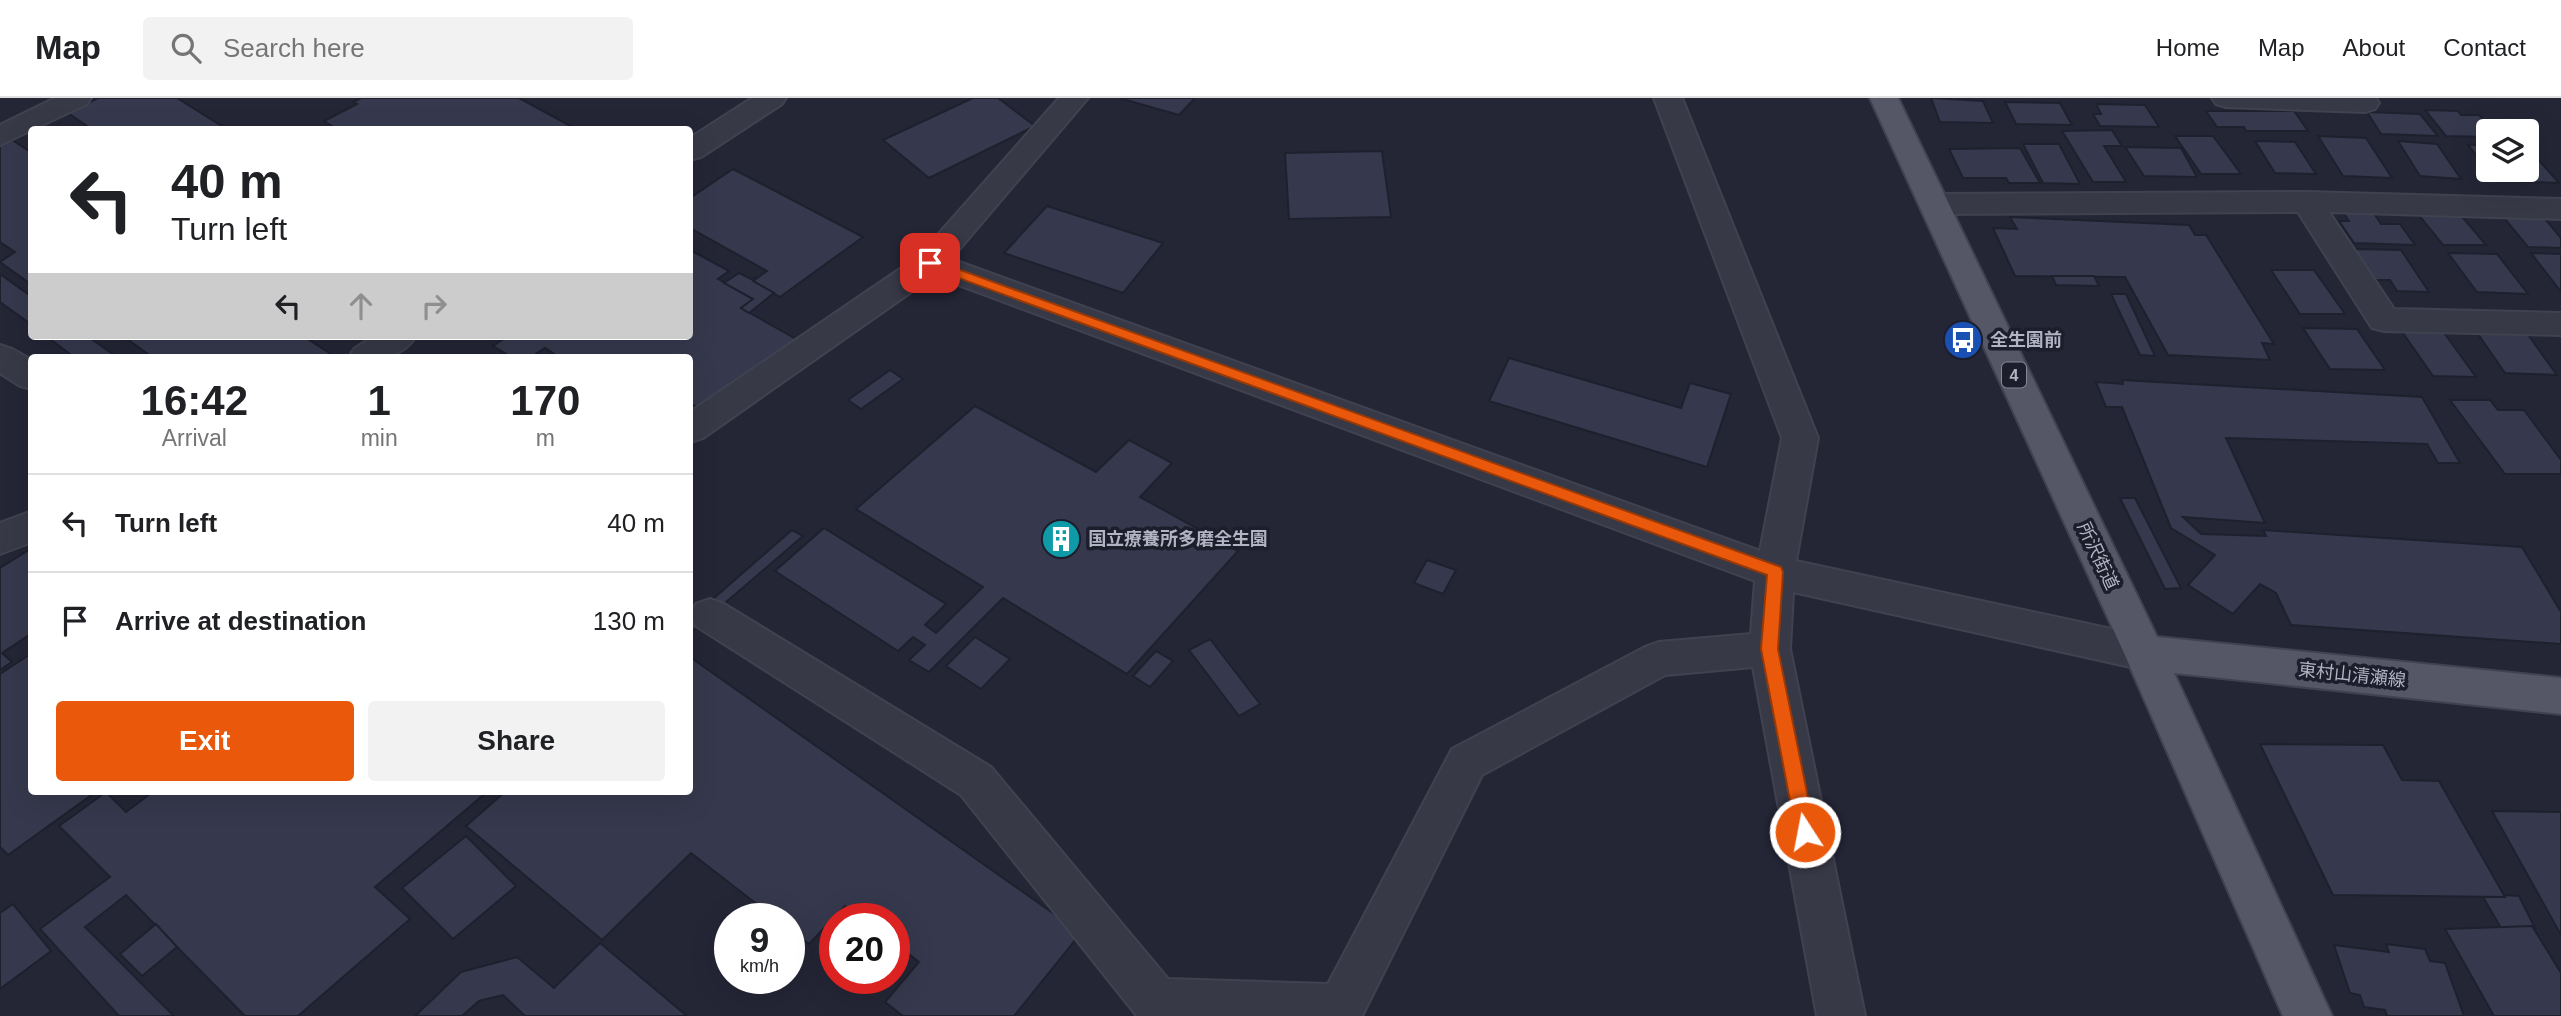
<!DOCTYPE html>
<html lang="en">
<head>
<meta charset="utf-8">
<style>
  :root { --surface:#fff; --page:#f2f2f2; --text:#202124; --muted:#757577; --line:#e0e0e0; --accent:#ea580c }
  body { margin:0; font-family:Helvetica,"Noto Sans JP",sans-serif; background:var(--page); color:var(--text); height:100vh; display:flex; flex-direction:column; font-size:26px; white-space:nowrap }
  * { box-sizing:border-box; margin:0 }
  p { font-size:23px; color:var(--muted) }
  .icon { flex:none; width:38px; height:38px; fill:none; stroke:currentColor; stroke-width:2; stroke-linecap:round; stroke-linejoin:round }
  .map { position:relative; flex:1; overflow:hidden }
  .details { position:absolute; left:28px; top:256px; width:665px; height:441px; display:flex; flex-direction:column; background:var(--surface); border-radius:7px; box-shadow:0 7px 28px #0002 }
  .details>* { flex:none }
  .top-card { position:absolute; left:28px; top:28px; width:665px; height:214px; border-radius:7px; box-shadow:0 7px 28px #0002; background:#fff; color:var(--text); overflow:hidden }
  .controls { position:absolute; left:2476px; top:21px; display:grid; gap:14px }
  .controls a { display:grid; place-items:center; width:63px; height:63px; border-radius:7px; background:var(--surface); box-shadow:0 7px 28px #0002; font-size:35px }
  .speed { position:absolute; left:714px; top:805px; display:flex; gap:14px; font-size:35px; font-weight:700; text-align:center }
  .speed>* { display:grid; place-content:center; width:91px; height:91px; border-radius:50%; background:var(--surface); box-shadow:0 7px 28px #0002; line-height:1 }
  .speed small { font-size:18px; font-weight:400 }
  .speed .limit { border:10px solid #d22; background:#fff; color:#111 }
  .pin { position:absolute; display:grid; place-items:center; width:60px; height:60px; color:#fff; margin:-30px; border-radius:14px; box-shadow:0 4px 10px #0006 }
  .me { position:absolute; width:77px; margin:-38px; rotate:349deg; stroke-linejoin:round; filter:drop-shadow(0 0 5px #0008) }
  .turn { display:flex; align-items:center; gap:24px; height:147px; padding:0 28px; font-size:32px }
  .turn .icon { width:91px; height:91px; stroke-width:2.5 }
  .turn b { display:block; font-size:49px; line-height:60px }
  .lanes { display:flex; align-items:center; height:66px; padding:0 28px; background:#0003; justify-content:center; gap:35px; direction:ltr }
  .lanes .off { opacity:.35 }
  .eta { display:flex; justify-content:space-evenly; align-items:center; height:119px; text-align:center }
  .eta b { font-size:42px; font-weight:800; line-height:49px }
  .primary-button { display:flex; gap:14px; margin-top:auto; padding:14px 28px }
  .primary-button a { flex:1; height:80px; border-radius:7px; background:var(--accent); color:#fff; font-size:28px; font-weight:800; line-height:80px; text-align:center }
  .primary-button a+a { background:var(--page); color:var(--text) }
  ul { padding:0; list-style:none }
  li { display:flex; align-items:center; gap:21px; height:98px; padding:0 28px; border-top:2px solid var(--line) }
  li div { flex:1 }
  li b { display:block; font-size:26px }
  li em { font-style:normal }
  header { display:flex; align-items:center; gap:42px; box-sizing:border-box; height:98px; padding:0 35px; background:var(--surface); border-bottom:2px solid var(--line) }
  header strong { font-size:33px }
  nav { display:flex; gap:38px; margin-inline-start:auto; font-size:24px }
  .search { width:490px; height:63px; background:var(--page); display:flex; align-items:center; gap:18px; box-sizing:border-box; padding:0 24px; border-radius:7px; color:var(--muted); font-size:26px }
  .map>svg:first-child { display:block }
  .building { fill:#36394d; stroke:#1e202e; stroke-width:2 }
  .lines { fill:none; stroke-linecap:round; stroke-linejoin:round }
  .minor-casing { stroke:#404250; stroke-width:4 }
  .major-casing { stroke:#404250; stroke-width:4 }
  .minor { fill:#373947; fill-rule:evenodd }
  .major { fill:#555767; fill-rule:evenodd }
  .route { fill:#ea580c; stroke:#983908; stroke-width:2 }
  .labels { text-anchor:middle; stroke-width:7; stroke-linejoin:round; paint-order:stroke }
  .shield { fill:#1c1e2c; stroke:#858696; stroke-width:2 }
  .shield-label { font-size:16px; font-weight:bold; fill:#b2b3c3 }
  .poi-label { font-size:18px; font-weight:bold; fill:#b2b3c3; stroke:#1c1e2c; text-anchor:start }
  .street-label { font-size:18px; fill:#b2b3c3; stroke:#1c1e2c }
</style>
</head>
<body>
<header>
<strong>Map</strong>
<div class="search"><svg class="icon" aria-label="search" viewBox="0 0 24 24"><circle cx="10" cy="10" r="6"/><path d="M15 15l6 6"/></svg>Search here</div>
<nav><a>Home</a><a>Map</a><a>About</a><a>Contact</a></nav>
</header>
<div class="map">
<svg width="2561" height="918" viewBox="0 0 2561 918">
  <rect width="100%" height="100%" fill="#242636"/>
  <g class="building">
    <path d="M98,0H177L228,32H93L68,15Z"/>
    <path d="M361,0H519L578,32H338L324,23L357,6L353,4Z"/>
    <path d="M973,0H998L1035,28L929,80L883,42Z"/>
    <path d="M1119,0H1195L1179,17Z"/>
    <path d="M1931,0L1983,3L1993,25L1940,24Z"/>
    <path d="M2005,4L2060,5L2072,27L2016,26Z"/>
    <path d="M2096,6L2145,7L2159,29L2100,28L2093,16H2101Z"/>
    <path d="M2425,12L2458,13L2461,17H2479L2493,33H2488V39L2446,38Z"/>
    <path d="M2206,13H2294L2308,33H2246L2244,29H2217Z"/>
    <path d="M2367,14L2420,16L2438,38L2381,36Z"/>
    <path d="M2112,32L2122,48H2104L2126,84H2093L2062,33Z"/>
    <path d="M2175,38H2213L2241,76H2201Z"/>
    <path d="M2318,38L2366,40L2392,80L2343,78Z"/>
    <path d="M12,42L32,55V187L0,164L15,154L0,144V47Z"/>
    <path d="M2255,43L2295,44L2316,76L2275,75Z"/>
    <path d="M2398,43L2437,46L2461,81L2420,78Z"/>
    <path d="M2023,46H2059L2080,86L2043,85Z"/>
    <path d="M2468,47H2488V72H2527V59H2536L2559,85L2501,83L2494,73H2489Z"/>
    <path d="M2125,49L2181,50L2197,79L2144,78Z"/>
    <path d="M2020,50L2040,85H2009L2006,80H1963L1949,51Z"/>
    <path d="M1382,53L1391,119L1289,121L1285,55Z"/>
    <path d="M733,71L863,139L780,199L753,183L767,173L690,130V100Z"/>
    <path d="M1047,108L1163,145L1123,195L1004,155Z"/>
    <path d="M2340,110L2371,111L2381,126H2400L2415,147L2354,145L2339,123H2349Z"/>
    <path d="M2417,115H2459L2486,147H2443Z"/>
    <path d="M2500,115L2541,116L2561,140V150L2528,149Z"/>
    <path d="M2010,119L2189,127L2195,137H2206L2274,246L2262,245L2270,262L2168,257L2125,179L2015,178L1993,130L2017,131Z"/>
    <path d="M2354,151L2401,152L2429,194L2397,193L2390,182H2375Z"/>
    <path d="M690,152L729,173L718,181L753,201L741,210L796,241L702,312L690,305V259H559L545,250L531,259H511L493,248L508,238H690Z"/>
    <path d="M2448,155L2497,156L2528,196L2477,194Z"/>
    <path d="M2531,155L2561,156V194Z"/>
    <path d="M2271,172H2314L2345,216H2300Z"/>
    <path d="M739,175L751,181L757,180L753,183L774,195L749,215L741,210L753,201L724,185Z"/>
    <path d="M0,176L32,199V227L0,204Z"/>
    <path d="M2052,178H2094L2099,188L2056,187Z"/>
    <path d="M2111,196H2126L2155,258L2140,257Z"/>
    <path d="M2396,225H2437L2476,279L2433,278Z"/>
    <path d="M2303,230L2357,231L2385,272L2330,271Z"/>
    <path d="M2476,233L2526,234L2557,277L2505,275Z"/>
    <path d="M46,238H87L117,259H74Z"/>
    <path d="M123,238H303L334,258L152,259Z"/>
    <path d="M1509,260L1681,310L1690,285L1731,296L1707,369L1489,303Z"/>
    <path d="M890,272L903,281L861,311L848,302Z"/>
    <path d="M2122,282L2422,299L2460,365H2438L2427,346L2226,340L2265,425L2183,419L2201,436L2266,438L2263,432L2522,449L2561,514V546L2291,527L2276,495L2260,486L2233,516L2188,487L2215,457L2171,430L2122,309H2106L2096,284L2123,286Z"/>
    <path d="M2450,302H2490L2498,312H2524L2561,362V376H2505Z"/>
    <path d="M975,308L1096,374L1129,342L1172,365L1140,399L1238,453L1127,576L1003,500L929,574L909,562L925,547L913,539L898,553L775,473L824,430L946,506L925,527L936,535L983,489L856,411Z"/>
    <path d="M2120,400H2135L2181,490L2165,491Z"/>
    <path d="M792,432L803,438L690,535V521Z"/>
    <path d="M32,450V535L2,555L12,564L0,572V470Z"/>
    <path d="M1427,462L1456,472L1443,496L1414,485Z"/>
    <path d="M975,539L1010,561L981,591L946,568Z"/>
    <path d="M1210,541L1260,606L1239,618L1189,552Z"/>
    <path d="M1156,553L1173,563L1150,589L1133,578Z"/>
    <path d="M32,555V693H97L8,757L0,749V576Z"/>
    <path d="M690,559L1081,835L1014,918H903L885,904L919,864L894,845V821H862L845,808L809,846L789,831V821H776L691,755L602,842L466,728L506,693H690Z"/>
    <path d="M2260,646L2383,647L2402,682L2439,683L2505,799L2333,797Z"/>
    <path d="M154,693H488L375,789L410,821L298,918H245L126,797L85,829L174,918H119L40,831L110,779L59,728L106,694L126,714Z"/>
    <path d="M2492,713L2561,714V837Z"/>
    <path d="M466,738L516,788L453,841L402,790Z"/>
    <path d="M2504,797L2519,798L2535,830H2501L2483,799H2505Z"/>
    <path d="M13,806L51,853L0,891V815Z"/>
    <path d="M156,826L177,849L142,878L120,856Z"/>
    <path d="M2532,828L2561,875V918H2494L2445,831Z"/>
    <path d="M600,845L687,918H525L503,897L479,903L462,918H415L461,874L517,859L554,890Z"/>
    <path d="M2386,846L2425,851L2430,863L2445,865L2464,918H2387L2385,912L2364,909L2360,897L2350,895L2334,847L2389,854Z"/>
  </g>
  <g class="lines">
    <g class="minor-casing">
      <g id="minor">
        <path d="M55,0H91L87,6L0,47V27Z"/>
        <path d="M752,0H786L782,6L701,59L690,62V40Z"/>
        <path d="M1059,0H1088L951,161L1760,453L1782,340L1654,0H1682L1818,340L1796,463L2144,538L2158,543L2164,555L2158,567L2144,572L1793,494L1790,551L1865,918H1817L1753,569L1665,577L1482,677L1362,918H1137L961,697L696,528L690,517L696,506L710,501L724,506L991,669L1168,881L1328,886L1452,651L1645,549L1659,544L1751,536L1755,483L934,178L703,340L690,344V314L919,158Z"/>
        <path d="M2212,0H2376L2379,5L2375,11L2365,14L2226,9L2216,6Z"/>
        <path d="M2307,94L2561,101V121L2329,114L2394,211L2561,215V237L2384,233L2372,230L2298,114L1934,116L1923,113L1919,106L1923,99L1934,96Z"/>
        <path d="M374,238H416C401,263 375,259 349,259L354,251Z"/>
        <path d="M0,247L12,251L32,262V291L20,288L0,275Z"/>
        <path d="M32,413V444L0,456V425Z"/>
      </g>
    </g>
    <g class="major-casing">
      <path id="major" d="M1870,0H1898L2157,539L2561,580V616L2174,575L2332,918H2283L2124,555Z"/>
    </g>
    <use href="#minor" class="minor"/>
    <use href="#major" class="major"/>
  </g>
  <path class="route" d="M930,161L1781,469L1783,474L1778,551L1815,734L1812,740L1805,743L1799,740L1796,734L1761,551L1767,477L926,168L924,165Z"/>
  <defs>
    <g id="bus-disc" transform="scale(2.0125)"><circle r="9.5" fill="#1a4fb4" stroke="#1c1e2c"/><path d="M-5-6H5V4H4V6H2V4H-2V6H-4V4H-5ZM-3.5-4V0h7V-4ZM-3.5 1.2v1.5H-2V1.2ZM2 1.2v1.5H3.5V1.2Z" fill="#fff"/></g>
    <g id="building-disc" transform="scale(2.0125)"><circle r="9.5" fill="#0f9aa8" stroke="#1c1e2c"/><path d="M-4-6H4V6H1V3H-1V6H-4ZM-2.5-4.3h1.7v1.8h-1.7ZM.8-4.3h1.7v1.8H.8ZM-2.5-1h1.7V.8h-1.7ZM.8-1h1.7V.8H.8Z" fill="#fff"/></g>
  </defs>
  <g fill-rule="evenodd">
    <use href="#bus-disc" x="1963" y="242"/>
    <use href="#building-disc" x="1061" y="441"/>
  </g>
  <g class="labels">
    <rect class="shield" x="2002" y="264.5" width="24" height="25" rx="5"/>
    <g class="shield-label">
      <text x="2014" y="283">4</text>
    </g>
    <g class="poi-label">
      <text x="1990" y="248">全生園前</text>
      <text x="1088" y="447">国立療養所多磨全生園</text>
    </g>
    <g class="street-label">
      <text transform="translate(2098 458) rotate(65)" y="6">所沢街道</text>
      <text transform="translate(2352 577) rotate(6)" y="6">東村山清瀬線</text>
    </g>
  </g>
</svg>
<div class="controls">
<a><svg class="icon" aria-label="layers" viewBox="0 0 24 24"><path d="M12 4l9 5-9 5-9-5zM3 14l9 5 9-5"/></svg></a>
</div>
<div class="speed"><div>9<small>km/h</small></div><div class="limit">20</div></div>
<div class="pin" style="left:930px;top:165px;background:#d93025"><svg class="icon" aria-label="arrive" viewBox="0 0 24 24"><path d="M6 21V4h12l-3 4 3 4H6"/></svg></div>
<svg class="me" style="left:1805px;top:734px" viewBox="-20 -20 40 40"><circle r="17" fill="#ea580c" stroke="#fff" stroke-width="3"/><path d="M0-11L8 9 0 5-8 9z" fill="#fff"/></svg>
<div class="top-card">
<div class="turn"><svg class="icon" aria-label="left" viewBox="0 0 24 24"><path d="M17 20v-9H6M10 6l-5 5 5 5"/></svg><div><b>40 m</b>Turn left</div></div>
<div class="lanes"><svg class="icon" aria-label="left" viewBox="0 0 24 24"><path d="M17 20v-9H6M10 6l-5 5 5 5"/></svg><svg class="icon off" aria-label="ahead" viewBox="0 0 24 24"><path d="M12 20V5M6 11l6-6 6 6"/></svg><svg class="icon off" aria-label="right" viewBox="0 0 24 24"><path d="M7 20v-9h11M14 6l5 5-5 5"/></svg></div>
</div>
<section class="details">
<div class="eta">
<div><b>16:42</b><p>Arrival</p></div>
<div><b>1</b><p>min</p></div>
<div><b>170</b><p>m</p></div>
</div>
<ul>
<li><svg class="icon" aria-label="left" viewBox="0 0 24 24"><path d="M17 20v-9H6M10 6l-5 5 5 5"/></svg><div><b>Turn left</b></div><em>40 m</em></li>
<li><svg class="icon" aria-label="arrive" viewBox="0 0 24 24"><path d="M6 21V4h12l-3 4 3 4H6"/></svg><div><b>Arrive at destination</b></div><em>130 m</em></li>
</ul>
<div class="primary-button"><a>Exit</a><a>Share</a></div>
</section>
</div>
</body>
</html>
